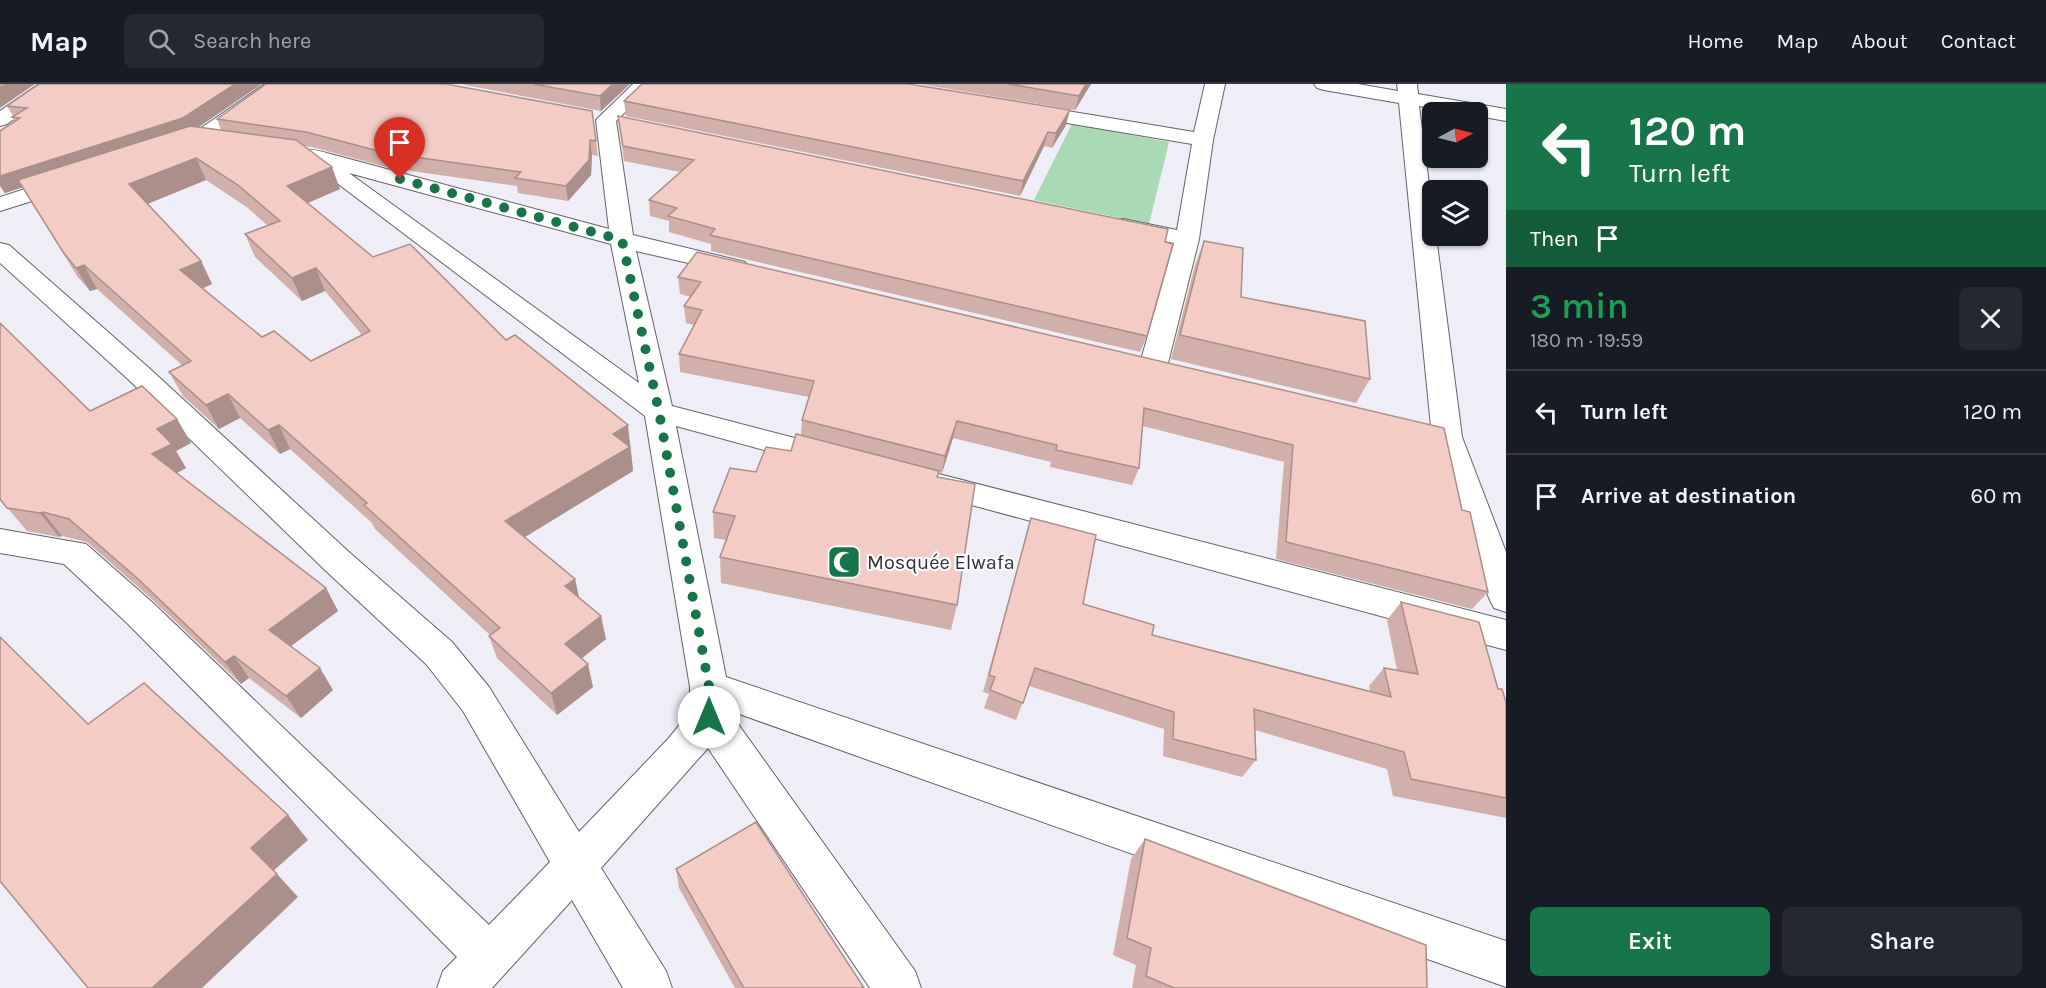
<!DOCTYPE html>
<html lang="en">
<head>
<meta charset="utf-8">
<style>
  :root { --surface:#171b24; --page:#242831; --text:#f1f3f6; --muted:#9ea1a6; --line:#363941; --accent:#18754a }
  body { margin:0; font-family:Karla,sans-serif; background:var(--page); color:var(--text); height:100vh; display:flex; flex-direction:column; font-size:22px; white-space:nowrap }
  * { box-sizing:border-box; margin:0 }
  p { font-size:20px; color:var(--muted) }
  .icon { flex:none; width:33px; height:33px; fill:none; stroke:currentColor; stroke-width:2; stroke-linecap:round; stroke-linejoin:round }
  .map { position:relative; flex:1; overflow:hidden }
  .side { display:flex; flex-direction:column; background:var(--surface); width:540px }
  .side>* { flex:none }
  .top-card { background:#18754a; color:#fff; overflow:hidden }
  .needle { width:39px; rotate:83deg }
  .fabs { position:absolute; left:1422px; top:18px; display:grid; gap:12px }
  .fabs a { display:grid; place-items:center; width:66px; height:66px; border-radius:9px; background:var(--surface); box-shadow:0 2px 4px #0004; font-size:30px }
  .pin { position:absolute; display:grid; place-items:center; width:51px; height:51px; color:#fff; margin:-62px -26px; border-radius:50% 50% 50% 0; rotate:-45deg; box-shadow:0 0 6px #0007 }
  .pin .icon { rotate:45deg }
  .me { position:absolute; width:66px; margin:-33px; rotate:0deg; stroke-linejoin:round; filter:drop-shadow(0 0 4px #0008) }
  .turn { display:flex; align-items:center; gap:21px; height:126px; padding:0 24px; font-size:27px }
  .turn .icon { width:78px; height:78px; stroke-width:2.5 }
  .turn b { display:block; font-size:42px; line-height:51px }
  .then { display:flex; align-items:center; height:57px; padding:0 24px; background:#0003; gap:12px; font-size:22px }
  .round { display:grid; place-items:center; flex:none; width:63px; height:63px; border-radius:9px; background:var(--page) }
  .summary { display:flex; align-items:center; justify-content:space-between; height:102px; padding:0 24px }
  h1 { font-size:36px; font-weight:600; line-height:45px; color:#1e9e55 }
  .cta { display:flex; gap:12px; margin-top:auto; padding:12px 24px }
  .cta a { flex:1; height:69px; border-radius:9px; background:var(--accent); color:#fff; font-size:24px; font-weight:600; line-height:69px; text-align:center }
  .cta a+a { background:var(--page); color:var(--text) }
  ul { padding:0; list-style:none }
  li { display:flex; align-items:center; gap:18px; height:84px; padding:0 24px; border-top:2px solid var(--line) }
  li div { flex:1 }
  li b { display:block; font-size:22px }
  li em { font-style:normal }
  header { display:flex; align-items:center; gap:36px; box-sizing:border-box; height:84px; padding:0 30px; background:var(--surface); border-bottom:2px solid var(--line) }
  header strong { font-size:28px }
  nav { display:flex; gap:33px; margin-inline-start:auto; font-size:21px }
  .search { width:420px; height:54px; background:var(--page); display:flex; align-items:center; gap:15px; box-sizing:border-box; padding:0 21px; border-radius:9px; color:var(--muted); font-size:22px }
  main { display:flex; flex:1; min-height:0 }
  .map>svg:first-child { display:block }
  .green { fill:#a9d9b5 }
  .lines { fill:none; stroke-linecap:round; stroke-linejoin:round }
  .minor-casing { stroke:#65636c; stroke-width:2 }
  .minor { fill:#fff; fill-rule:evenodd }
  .wall { fill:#d1afaa; fill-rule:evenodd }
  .shaded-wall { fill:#aa8f8b }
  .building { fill:#f3ccc6; stroke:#aa8f8b; stroke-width:1.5; fill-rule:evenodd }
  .route { stroke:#18754a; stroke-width:10; stroke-dasharray:0 18 }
  .labels { text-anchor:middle; stroke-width:4.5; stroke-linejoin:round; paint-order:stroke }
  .poi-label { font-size:20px; fill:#313034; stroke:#fcfbff; text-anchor:start }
</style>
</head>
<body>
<header>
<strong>Map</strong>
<div class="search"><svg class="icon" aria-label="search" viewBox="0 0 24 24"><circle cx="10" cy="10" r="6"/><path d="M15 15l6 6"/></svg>Search here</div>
<nav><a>Home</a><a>Map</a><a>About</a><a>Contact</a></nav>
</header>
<main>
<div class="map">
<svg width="1506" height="904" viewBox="0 0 1506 904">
  <rect width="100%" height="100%" fill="#efedf6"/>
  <path class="green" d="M1072,40L1169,58L1149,140L1034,116Z"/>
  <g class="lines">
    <g class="minor-casing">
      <g id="minor">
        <path d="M39,0H62L7,40L0,42V27Z"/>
        <path d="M265,0H288L205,59L172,70L165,68L161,64L165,60L191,51Z"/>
        <path d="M633,0H654L616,37L633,151L745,178L748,183L745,188L736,190L636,167L672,322L845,367L849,374L845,381L834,385L676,342L726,593L1506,857V903L728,626L915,887L921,904H870L708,664L601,784L666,887L672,904H623L572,816L492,904H437L443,887L457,873L127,539L64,480L0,469V445L86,460L153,519L489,841L550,778L463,627L426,580L326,487L129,296L0,179V159L9,161L149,284L350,469L452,558L489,603L579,748L668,655L690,628V603L645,332L300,71L303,66C315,64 327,70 338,72L609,145L596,36ZM349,89L611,160L639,299Z"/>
        <path d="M1205,0H1225L1213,56L1199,155L1167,283L1163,289L1153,292L1143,289L1139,283L1174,159L1115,147L1111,142L1115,137L1123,135L1177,146L1192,60L1025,32L1018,30L1015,26L1018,22L1025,20L1194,48Z"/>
        <path d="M1314,0H1358L1398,7L1397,0H1417L1418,10L1506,25V37L1478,32V28H1457L1419,22L1432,124V152H1436L1462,353L1506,468V528L1494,524L1489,514L1432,353L1399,19L1324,6L1317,4Z"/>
        <path d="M69,91L77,93L80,98L77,103L0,127V113Z"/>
        <path d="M931,388L1506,536V566L920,407L915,399L920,391Z"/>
      </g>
    </g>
    <use href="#minor" class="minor"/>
  </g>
  <g class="wall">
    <path d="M39,0L199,43L221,46L217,35L592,27L598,72L592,71L591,91L568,117L518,109L517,102L390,84L312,63L303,62L340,105L308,119L373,173L506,256L631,365V366L633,387L524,453L575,495L579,514L606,555L581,574L593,603L557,631L497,574L489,552L490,551L375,445L372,439L290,365L280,370L240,334L219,345L183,312L169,288L183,282L97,205L90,207L77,192L23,103L5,109L0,103V47L14,38L12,33L13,32L7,22ZM206,96L248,124L268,142L245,150L255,173L302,217L325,207L362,251L311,277L262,253L203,204L212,200L201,177L147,120Z"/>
    <path d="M460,0H630L601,27Z"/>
    <path d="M920,0H1091L1075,26Z"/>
    <path d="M624,17L1066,41L1052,64L1044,62L1020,112L626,32Z"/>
    <path d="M618,32L1165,158L1147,252L1140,268L711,167V160L669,148V137L650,132L649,116L680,88L624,77Z"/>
    <path d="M1204,157L1241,213L1370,295L1356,319L1171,275L1195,181Z"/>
    <path d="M678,193L1444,344L1462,426L1488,508L1472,525L1276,475L1284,378L1143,342L1139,384L1132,401L1050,383L1051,378L953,354L942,389L939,388L938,393L957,521L951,546L721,499L720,473L726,456L714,454L713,428L756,388L791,367L801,351L802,336L809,313L680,288L679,270L694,241L686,239L684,222L691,213L680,210Z"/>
    <path d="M90,327L177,335L191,359L176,367L186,384L177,389L326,504L338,527L291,562L333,606L301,634L249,594L241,600L154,517L87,458L62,452L59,453L27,447L0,415Z"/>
    <path d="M1031,434L1083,520L1152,551L1370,607L1369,602L1384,584L1397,586L1387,536L1401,518L1498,605L1506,618V734L1393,712L1387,685L1255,646L1256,676L1242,693L1163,672L1164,645L1029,602L1016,636L984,624L989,610L983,608Z"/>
    <path d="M1145,755L1427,904H1132L1136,881L1113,871L1131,775Z"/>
    <path d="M676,785L864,904H735L679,804Z"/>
  </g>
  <g class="shaded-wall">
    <path d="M6,0H35L0,24V4Z"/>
    <path d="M235,0H262L190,49L5,109L0,101V92Z"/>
    <path d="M613,0H630L601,27L600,12Z"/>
    <path d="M1086,0H1091L1075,26L1079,12Z"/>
    <path d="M1070,26L1066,41L1052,64L1056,49Z"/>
    <path d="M1048,48L1044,62L1020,112L1023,97Z"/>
    <path d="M590,56L592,71L591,91L568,117L566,102Z"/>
    <path d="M196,74L206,96L140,123L129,100Z"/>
    <path d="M332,83L340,105L296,124L287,102Z"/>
    <path d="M201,177L212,200L192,209L180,186Z"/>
    <path d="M84,181L97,205L90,207L76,184Z"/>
    <path d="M316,184L325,207L302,217L292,194Z"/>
    <path d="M228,310L240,334L219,345L206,321Z"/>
    <path d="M177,335L191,359L176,367L186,384L168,394L152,370L157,345Z"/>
    <path d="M957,337L953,354L942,389L945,372Z"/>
    <path d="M279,341L290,365L280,370L268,346Z"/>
    <path d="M628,341L633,387L512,461L505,437L613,350Z"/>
    <path d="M43,428L62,452L59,453L40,429Z"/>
    <path d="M575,495L580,518L565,502Z"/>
    <path d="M326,504L338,527L283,568L269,546Z"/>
    <path d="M601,532L606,555L571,583L565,560Z"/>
    <path d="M234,572L249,594L241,600L225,578Z"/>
    <path d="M588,580L593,603L557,631L551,609Z"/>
    <path d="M320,584L333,606L301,634L286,612Z"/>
    <path d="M288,731L308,756L272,788L251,764Z"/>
    <path d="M277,790L298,813L202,904H152Z"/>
  </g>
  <g class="building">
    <path d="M0,0H6L0,4Z"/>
    <path d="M39,0H235L183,34L0,92V47L20,34L12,33L27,24L7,22Z"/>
    <path d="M266,0H446L592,27L596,57L590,56L589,76L566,102L515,94L521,88L386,69L306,48L217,35Z"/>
    <path d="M533,0H613L600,12Z"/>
    <path d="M642,0H909L1070,26L1056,49L1048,48L1023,97L624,17Z"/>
    <path d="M1008,0H1086L1079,12Z"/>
    <path d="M618,32L1168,145L1165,158L1173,160L1147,252L710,151L715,145L668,132L677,124L649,116L694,76L623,62Z"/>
    <path d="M190,42L296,56L332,83L287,102L373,173L410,160L506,256L515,251L628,341L613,350L630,363L505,437L575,495L565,502L601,532L565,560L588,580L551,609L489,552L500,544L364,421L367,419L279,341L268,346L228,310L206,321L169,288L191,277L84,181L76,184L63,168L18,96ZM196,74L238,101L280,137L245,150L292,194L316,184L370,247L311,277L274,247L262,253L180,186L201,177L129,100Z"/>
    <path d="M1204,157L1243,164L1241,213L1365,237L1370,295L1180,251Z"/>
    <path d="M697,168L1444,344L1462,426L1470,428L1488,508L1286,458L1293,361L1144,324L1139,384L1056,366L1057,361L957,337L945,372L802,336L814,297L679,270L702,226L684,222L701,198L678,193Z"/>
    <path d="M0,239L90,327L142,302L177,335L157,345L172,360L152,370L326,504L269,546L320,584L286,612L234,572L225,578L137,494L69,435L43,428L40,429L7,424L0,415Z"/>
    <path d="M796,350L939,387L937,393L975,400L957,521L720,473L735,432L713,428L730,384L756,388L766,363L791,367Z"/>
    <path d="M1031,434L1096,451L1083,520L1154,541L1152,551L1391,613L1384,584L1418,590L1401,518L1479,538L1498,605H1502L1506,618V714L1411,695L1404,668L1254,625L1256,676L1173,655L1174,628L1035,584L1023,619L990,606L995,593L989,591Z"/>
    <path d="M0,553L88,640L144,599L288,731L251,764L277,790L152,904H88L0,797Z"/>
    <path d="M756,738L864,904H744L676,785Z"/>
    <path d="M1145,755L1426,861L1427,904H1174L1146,892L1151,864L1127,854Z"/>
  </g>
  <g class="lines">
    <path class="route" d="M400,95L622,156L659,328L709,603V633"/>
  </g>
  <defs>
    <g id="mosque-square" transform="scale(1.725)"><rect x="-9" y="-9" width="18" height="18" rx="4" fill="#18754a" stroke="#fcfbff"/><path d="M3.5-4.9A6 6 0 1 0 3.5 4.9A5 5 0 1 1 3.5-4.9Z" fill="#fff"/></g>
  </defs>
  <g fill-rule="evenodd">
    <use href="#mosque-square" x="844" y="478"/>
  </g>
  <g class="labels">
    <g class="poi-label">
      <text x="867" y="485">Mosquée Elwafa</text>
    </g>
  </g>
</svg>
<div class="fabs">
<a><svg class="needle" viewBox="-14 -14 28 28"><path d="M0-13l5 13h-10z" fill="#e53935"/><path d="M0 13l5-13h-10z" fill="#9ea1a6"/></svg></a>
<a><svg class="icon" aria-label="layers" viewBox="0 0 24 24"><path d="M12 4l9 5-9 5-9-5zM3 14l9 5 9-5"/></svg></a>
</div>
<div class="pin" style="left:400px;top:95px;background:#d93025"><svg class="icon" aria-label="arrive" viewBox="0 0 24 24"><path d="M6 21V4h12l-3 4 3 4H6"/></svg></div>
<svg class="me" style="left:709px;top:633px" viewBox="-20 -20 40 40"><circle r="19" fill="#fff"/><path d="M0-13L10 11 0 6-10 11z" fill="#18754a"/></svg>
</div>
<section class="side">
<div class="top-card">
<div class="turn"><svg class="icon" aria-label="left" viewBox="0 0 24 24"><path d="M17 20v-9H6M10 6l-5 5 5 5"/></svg><div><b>120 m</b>Turn left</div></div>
<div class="then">Then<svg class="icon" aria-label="arrive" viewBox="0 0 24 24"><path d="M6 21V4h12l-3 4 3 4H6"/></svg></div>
</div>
<div class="summary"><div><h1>3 min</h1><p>180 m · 19:59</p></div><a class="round"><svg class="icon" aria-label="close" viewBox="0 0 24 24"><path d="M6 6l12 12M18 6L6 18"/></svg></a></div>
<ul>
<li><svg class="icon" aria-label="left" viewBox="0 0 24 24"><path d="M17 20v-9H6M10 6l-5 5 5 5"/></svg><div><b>Turn left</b></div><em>120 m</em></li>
<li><svg class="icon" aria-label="arrive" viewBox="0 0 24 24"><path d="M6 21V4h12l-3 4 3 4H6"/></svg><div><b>Arrive at destination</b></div><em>60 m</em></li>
</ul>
<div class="cta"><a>Exit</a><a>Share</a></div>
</section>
</main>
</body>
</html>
